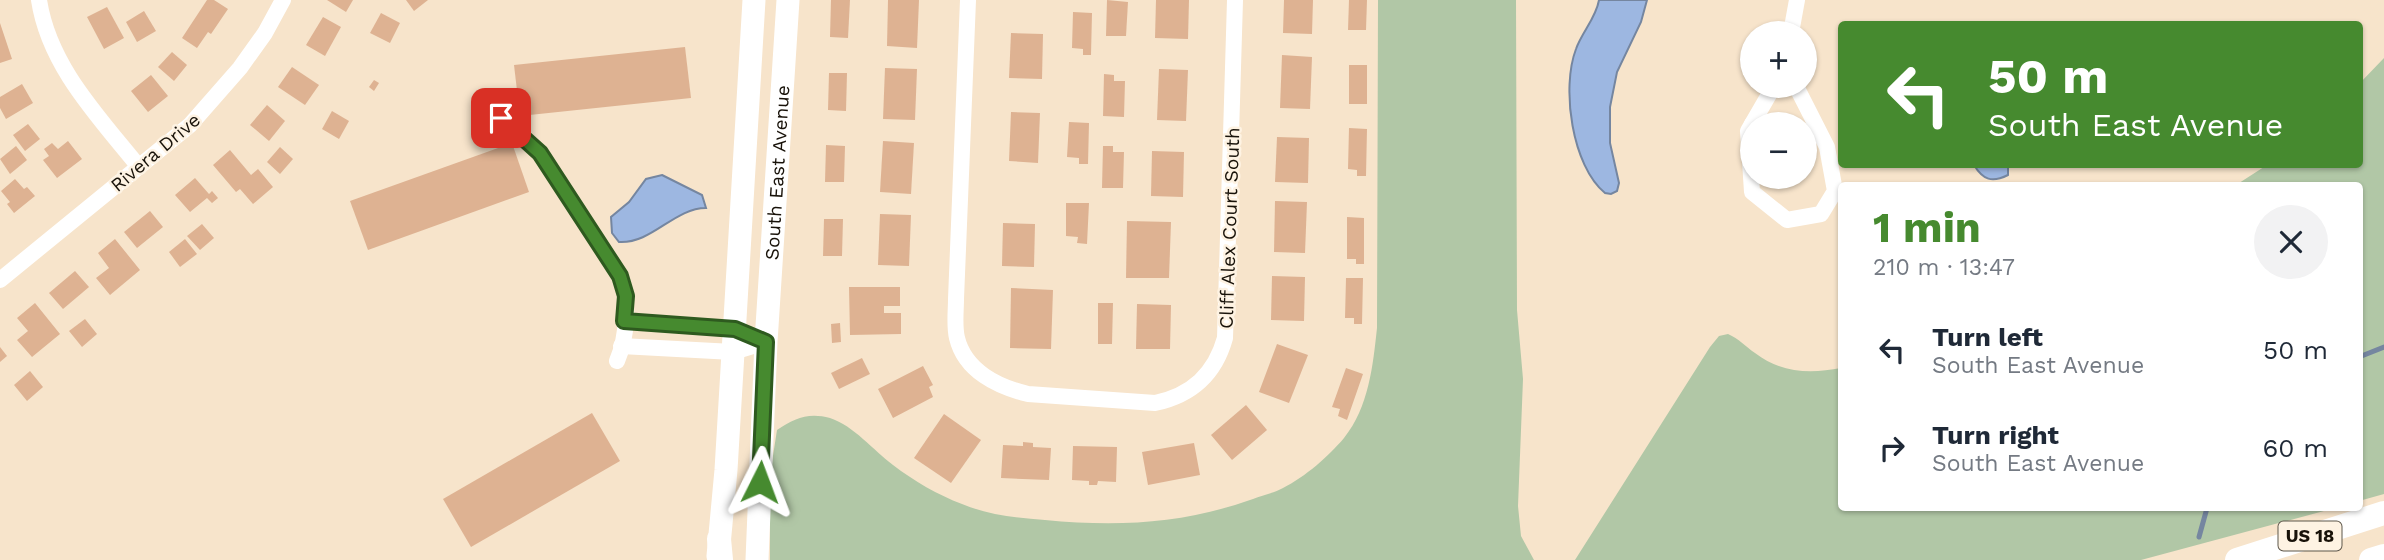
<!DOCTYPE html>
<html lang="en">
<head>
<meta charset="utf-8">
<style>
  :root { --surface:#fff; --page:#f2f2f3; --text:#1f2937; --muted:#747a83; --accent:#468a2f }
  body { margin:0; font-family:"Work Sans",sans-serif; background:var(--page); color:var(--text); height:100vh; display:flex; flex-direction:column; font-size:26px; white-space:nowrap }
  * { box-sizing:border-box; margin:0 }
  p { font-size:23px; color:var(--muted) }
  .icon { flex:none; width:38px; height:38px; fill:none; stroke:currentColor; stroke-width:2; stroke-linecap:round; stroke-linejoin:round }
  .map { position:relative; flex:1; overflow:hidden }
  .side { position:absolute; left:1838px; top:182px; width:525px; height:329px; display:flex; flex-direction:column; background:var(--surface); border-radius:7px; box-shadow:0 2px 5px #0004 }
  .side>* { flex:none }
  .hud { position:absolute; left:1838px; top:21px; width:525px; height:147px; border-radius:7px; box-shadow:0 2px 5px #0004; background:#468a2f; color:#fff; overflow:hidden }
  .tools { position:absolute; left:1740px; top:21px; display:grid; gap:14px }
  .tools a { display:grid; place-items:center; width:77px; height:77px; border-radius:50%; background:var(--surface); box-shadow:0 2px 5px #0004; font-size:35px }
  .pin { position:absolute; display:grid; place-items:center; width:60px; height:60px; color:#fff; margin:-30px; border-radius:14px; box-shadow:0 4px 10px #0006 }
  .me { position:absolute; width:77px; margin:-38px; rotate:3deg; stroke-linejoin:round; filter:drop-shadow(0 0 5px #0008) }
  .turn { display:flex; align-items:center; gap:24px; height:147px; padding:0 35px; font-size:32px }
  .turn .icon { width:91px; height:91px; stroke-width:2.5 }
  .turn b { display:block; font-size:49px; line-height:60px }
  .round { display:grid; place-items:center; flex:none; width:74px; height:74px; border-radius:37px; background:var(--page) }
  .headline { display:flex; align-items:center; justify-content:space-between; height:119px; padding:0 35px }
  h1 { font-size:42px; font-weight:700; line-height:52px; color:var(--accent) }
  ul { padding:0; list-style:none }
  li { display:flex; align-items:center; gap:21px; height:98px; padding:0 35px }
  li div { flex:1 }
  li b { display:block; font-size:26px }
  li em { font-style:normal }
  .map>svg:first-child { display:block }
  .green { fill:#b1c7a6 }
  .water { fill:#9db7e1; stroke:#7586a0; stroke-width:2 }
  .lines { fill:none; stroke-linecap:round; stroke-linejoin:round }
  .stream { stroke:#7586a0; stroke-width:5 }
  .building { fill:#deb292 }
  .minor { stroke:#fff; stroke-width:16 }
  .secondary { stroke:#fff; stroke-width:23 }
  .primary { stroke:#fff; stroke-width:24 }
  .route-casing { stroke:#2e5a1f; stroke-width:18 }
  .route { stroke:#468a2f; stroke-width:12 }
  .labels { text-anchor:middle; stroke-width:5; stroke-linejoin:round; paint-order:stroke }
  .shield { fill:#fef3e3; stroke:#5d564a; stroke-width:2 }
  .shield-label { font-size:18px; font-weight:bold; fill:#181209 }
  .street-label { font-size:19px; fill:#181209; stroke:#fef3e3 }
</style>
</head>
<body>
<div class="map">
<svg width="2384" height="560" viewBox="0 0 2384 560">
  <rect width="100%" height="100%" fill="#f7e4cb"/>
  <g class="green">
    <path d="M1378,0H1516L1517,310L1523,379L1518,506L1521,536L1534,560H770V475L777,430C794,418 809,412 830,418C854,426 873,450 893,465C914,481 938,495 962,504C988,515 1017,518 1045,520C1118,527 1183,524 1253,499C1263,495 1274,493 1283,488C1305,477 1329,456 1344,438C1369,407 1373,365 1377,328Z"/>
    <path d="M2384,58V494L2359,501V186L2236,185L2267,165L2359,164V84Z"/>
    <path d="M1728,334C1739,339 1745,346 1755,353C1781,373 1810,374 1841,368V508H2335L2141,560H1575L1710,347L1719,336Z"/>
  </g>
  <g class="water">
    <path d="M1599,0H1647L1641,22L1617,72L1610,107V143L1619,183L1617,191L1611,194L1605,193C1572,166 1561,88 1576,49C1582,32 1596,18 1599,0Z"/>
    <path d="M1974,165H2008V175C1992,183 1983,180 1974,165Z"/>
    <path d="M662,175L702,195L706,208C674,208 652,244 619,242L612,233L611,217L629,202L646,179Z"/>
  </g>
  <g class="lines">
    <g class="stream">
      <path d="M2359,357L2384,347"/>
      <path d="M2199,537L2207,508"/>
    </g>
  </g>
  <g class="building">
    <path d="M207,0H214L228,9L211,34L208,32L197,48L182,38Z"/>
    <path d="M327,0H353L346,12Z"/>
    <path d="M406,0H428L414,11Z"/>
    <path d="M831,0H850L848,38L830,37Z"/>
    <path d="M888,0H919L917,48L887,46Z"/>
    <path d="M1107,0L1128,2L1126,36H1106Z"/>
    <path d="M1156,0H1189L1188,39L1155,38Z"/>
    <path d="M1284,0H1313L1312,34L1283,33Z"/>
    <path d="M1349,0H1367L1366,30H1348Z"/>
    <path d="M107,7L124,38L104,49L87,17Z"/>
    <path d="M144,11L156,31L137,42L126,22Z"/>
    <path d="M1073,12L1092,13L1091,55H1083V49L1072,48Z"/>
    <path d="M381,13L400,23L390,43L370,33Z"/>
    <path d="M323,17L341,27L325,56L306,45Z"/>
    <path d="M0,23L12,59L0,63Z"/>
    <path d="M1011,33L1043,34L1042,79L1009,78Z"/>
    <path d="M685,47L691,98L520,116L514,65Z"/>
    <path d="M172,52L187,65L174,81L158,67Z"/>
    <path d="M1282,55L1312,57L1310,109L1280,108Z"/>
    <rect x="1349" y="65" width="18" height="39"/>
    <path d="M292,67L319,85L305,105L278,87Z"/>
    <path d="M885,68L917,69L915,120L883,119Z"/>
    <path d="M1159,69L1188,70L1186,121L1157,120Z"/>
    <path d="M829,73H847L846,111L828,110Z"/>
    <path d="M1104,74L1114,75V81H1125L1124,117L1103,116Z"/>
    <path d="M151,75L168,96L148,112L131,91Z"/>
    <path d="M374,80L379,83L374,91L369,87Z"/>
    <path d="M22,84L33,103L6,119L0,108V97Z"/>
    <path d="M267,105L285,121L269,141L250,125Z"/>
    <path d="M332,111L349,121L339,139L322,129Z"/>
    <path d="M1011,112L1040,113L1038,163L1009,161Z"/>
    <path d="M1069,122L1089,123L1088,164H1079V158L1067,157Z"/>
    <path d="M28,124L40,139L25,151L13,135Z"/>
    <path d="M1349,128L1367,129L1366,176H1357V170L1348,169Z"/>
    <path d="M1277,137L1309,138L1308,183L1275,182Z"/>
    <path d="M68,141L82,159L57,178L43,160L49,156L44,149L52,143L58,149Z"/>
    <path d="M883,141L914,143L911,194L880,192Z"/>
    <path d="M512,143L529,192L368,250L350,201Z"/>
    <path d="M826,145L845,146L844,182H825Z"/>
    <path d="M16,146L27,160L10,174L0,159Z"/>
    <path d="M1103,146H1113V152H1124L1123,188H1102Z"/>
    <path d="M280,147L293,159L280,174L267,162Z"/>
    <path d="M230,150L251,175L258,169L273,187L253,204L240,189L236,192L213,165Z"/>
    <path d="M1152,151L1184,152L1183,197L1151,196Z"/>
    <path d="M195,178L209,194L212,191L218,198L212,203L207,198L190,212L175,195Z"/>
    <path d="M15,179L24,189L27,187L35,196L14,213L7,204L10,202L1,191Z"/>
    <path d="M1275,201L1307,202L1305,253L1274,252Z"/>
    <path d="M1066,203H1089L1087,244L1077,243L1078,237L1066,236Z"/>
    <path d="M150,211L163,227L137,248L124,232Z"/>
    <path d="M880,214L911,215L909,266L878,265Z"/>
    <path d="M1347,217L1364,218V264H1356V259H1347Z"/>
    <path d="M824,219H843L842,256H823Z"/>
    <path d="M1127,221L1171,222L1169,278H1126Z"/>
    <path d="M1003,223L1035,224L1034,267L1002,266Z"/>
    <path d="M202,224L214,238L200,250L187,236Z"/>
    <path d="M115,239L140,270L110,295L96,278L109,268L98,253Z"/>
    <path d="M185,239L197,254L180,267L169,252Z"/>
    <path d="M75,271L89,287L63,309L49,293Z"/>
    <path d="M1272,276L1305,277L1304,321L1271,320Z"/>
    <path d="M1346,278H1363L1362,324H1354V318H1345Z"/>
    <path d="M849,287H900V306H884V313H901V334L850,335Z"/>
    <path d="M1011,288L1053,290L1051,349L1010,348Z"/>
    <path d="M35,303L60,334L32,357L17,340L28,331L17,318Z"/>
    <path d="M1098,303H1113L1112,344H1098Z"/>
    <path d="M1137,304L1171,305L1170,349H1136Z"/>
    <path d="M85,319L97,334L82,347L69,331Z"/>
    <path d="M840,323L841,342L832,343L831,324Z"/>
    <path d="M1277,344L1308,355L1289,403L1259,392Z"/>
    <path d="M0,347L7,356L0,362Z"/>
    <path d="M862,358L870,374L839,389L831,373Z"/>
    <path d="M923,366L933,385L929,387L933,397L893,418L878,389Z"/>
    <path d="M1346,368L1363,374L1347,420L1338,416L1340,409L1332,407Z"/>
    <path d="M30,371L43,387L27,401L14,385Z"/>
    <path d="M1246,405L1267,430L1232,460L1211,435Z"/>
    <path d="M592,413L620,461L471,547L443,499Z"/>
    <path d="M944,414L981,440L951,483L914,458Z"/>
    <path d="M1023,442L1033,443V447L1051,448L1049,480L1001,478L1003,445L1023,446Z"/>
    <path d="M1194,443L1200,475L1148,485L1142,452Z"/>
    <path d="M1073,446L1117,447L1116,482L1098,481L1097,485H1089V481L1072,480Z"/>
  </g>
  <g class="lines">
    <g class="minor">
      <path d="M39,0C49,66 98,116 139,167"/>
      <path d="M968,0L956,299C956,311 954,326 957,338C965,371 998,387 1028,394L1155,403C1192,395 1215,374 1225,338L1235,0"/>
      <path d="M1791,33L1797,0"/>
      <path d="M494,113L540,153L620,276C630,299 627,338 617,361"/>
      <path d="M1752,124L1748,131L1752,192L1787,220L1821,214L1835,191L1827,147L1796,86"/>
      <path d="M1752,124L1774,86"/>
      <path d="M0,280L190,125L240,68L265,33L283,0"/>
      <path d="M624,321L735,329L766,342"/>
      <path d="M621,346L733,352L766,342"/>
    </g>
    <g class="secondary">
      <path d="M718,556L726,470L754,0"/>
      <path id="s1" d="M757,560L766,342L788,0"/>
    </g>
    <g class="primary">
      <path d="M719,539L721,560"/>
      <path d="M2237,560L2384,513"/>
      <path d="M2371,560L2384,556"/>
    </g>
  </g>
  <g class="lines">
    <g class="route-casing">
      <path id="route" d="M501,118L540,153L620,276L626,296L624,321L735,329L766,342L760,482"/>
    </g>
    <use href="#route" class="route"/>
  </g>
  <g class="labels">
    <rect class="shield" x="2278.5" y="521.5" width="63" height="29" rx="5"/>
    <g class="shield-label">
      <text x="2310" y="542">US 18</text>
    </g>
    <g class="street-label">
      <text transform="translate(155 152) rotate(-40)" y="7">Rivera Drive</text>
      <text dy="7" stroke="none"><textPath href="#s1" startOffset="388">South East Avenue</textPath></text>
      <text transform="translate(1229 228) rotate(-88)" y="7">Cliff Alex Court South</text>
    </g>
  </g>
</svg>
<div class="tools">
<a>+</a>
<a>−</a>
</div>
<div class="pin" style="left:501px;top:118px;background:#d93025"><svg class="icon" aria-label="arrive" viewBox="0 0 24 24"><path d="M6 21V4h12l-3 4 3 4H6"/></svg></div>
<svg class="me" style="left:760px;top:482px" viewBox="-20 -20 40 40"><path d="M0-17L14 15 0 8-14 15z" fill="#468a2f" stroke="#fff" stroke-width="4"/></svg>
<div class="hud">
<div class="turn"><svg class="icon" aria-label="left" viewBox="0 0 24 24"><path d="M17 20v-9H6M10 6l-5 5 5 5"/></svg><div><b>50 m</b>South East Avenue</div></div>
</div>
<section class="side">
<div class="headline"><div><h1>1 min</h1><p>210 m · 13:47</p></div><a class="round"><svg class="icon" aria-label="close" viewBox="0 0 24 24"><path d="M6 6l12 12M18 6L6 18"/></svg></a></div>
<ul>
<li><svg class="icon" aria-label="left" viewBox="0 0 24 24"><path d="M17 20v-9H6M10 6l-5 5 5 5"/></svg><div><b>Turn left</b><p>South East Avenue</p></div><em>50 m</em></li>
<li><svg class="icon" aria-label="right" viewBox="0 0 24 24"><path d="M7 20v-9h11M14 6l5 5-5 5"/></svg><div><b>Turn right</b><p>South East Avenue</p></div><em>60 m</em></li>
</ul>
</section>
</div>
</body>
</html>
